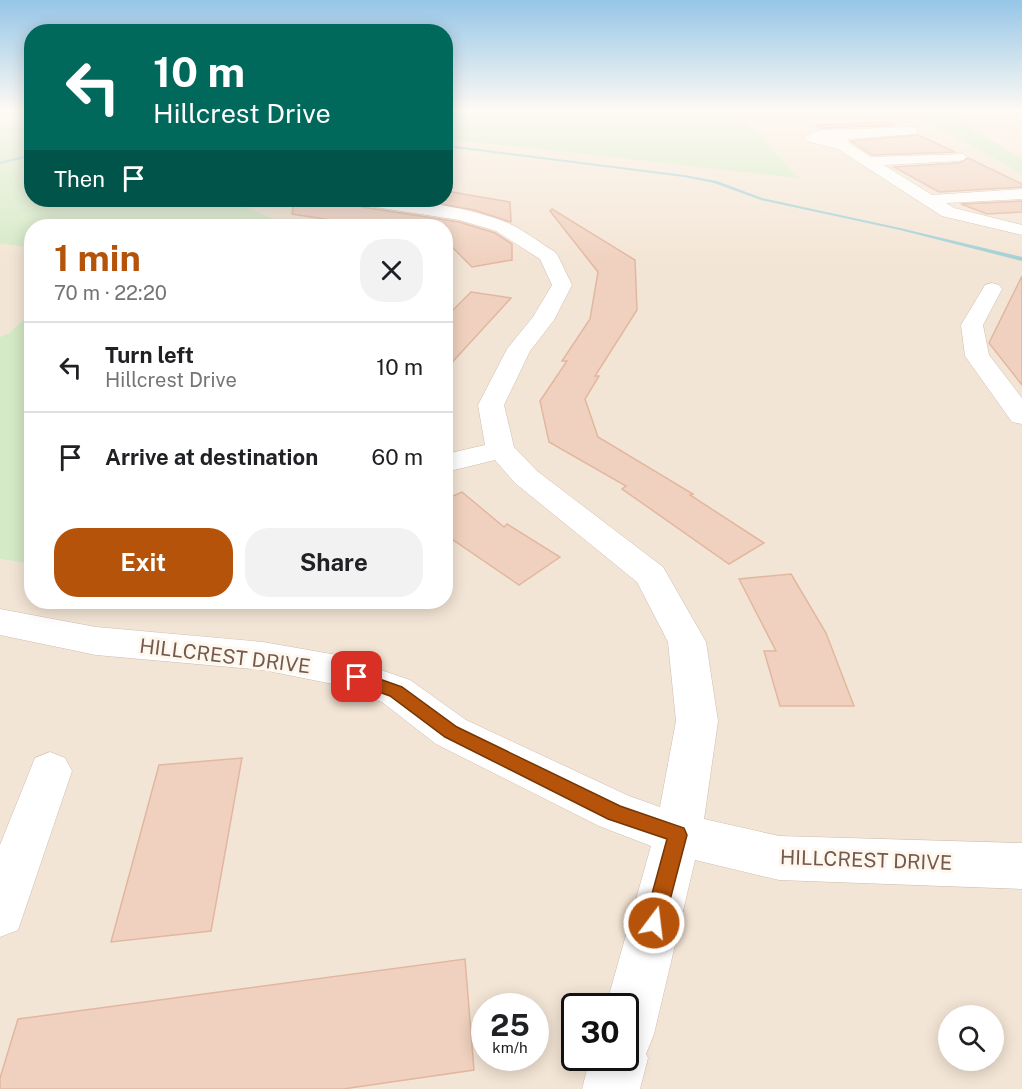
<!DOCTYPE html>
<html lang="en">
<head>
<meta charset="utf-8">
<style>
  :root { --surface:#fff; --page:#f2f2f2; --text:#202124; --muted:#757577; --line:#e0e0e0; --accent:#b45309 }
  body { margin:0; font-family:"Public Sans",sans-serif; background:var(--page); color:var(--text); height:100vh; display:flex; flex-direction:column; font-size:22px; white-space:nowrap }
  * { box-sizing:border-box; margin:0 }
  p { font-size:20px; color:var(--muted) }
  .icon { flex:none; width:33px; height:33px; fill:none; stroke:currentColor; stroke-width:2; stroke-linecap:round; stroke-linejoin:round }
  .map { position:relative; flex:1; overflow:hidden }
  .sheet { position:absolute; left:24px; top:219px; width:429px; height:390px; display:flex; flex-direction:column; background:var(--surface); border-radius:24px; box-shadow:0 3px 15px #0003 }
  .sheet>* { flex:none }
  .hud { position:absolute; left:24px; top:24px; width:429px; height:183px; border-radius:24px; box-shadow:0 3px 15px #0003; background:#00695c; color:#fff; overflow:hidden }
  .controls { position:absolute; left:938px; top:1005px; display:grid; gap:12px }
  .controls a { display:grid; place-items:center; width:66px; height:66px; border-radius:50%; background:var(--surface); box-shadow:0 3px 15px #0003; font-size:30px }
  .speed { position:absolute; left:471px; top:993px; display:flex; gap:12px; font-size:30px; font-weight:700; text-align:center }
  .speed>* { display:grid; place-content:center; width:78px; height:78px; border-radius:50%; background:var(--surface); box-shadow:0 3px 15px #0003; line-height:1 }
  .speed small { font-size:15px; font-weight:400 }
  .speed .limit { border:3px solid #111; border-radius:9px; background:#fff; color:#111 }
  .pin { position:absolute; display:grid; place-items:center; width:51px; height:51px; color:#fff; margin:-26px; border-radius:12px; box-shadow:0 3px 9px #0006 }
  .me { position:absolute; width:66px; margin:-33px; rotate:15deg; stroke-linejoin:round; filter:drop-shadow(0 0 4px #0008) }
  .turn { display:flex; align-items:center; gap:21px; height:126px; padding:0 30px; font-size:27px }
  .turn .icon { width:78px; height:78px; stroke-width:2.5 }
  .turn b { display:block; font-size:42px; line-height:51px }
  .then { display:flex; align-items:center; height:57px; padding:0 30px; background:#0003; gap:12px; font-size:22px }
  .round { display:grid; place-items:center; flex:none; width:63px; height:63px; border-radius:24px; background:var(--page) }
  .overview { display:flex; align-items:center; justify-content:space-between; height:102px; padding:0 30px }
  h1 { font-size:36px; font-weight:700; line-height:45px; color:var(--accent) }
  .button { display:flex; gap:12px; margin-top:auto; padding:12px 30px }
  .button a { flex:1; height:69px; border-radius:24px; background:var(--accent); color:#fff; font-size:24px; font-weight:700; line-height:69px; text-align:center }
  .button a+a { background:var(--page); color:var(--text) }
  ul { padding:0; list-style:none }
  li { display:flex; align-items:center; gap:18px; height:90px; padding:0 30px; border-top:2px solid var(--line) }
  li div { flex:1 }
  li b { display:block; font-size:22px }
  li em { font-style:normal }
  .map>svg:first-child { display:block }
  .residential { fill:#f3e5d5; fill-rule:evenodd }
  .commercial { fill:#fbe3da }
  .industrial { fill:#ece5e0 }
  .green { fill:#d4e9c5 }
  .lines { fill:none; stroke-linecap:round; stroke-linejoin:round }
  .stream { fill:#a2cfd6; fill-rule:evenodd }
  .building { fill:#f0d1bf; stroke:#e2b7a0; stroke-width:1.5 }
  .minor-casing { stroke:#cfbdb0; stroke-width:1 }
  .minor { fill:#fff; fill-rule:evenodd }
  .route { fill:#b45309; stroke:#753606; stroke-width:1.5 }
  .labels { text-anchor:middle; stroke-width:6; stroke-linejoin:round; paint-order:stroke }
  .near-street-label { font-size:20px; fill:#74594c; stroke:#fef7ed }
</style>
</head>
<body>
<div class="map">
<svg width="1022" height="1089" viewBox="0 0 1022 1089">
  <rect width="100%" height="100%" fill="#fcf3e6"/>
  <g class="residential">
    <path d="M735,110H906L1022,174V1089H0V559L31,564L32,602H446V226H244L272,219L230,200H446V139L798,177ZM484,1006H536V1058H484ZM574,1006H626V1058H574ZM948,1016H993V1060H948Z"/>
    <path d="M0,244L32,247L31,313L9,333L0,337Z"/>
  </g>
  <path class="commercial" d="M951,110H1022V158L974,130Z"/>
  <path class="industrial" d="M0,110H31V122L25,126H0Z"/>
  <g class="green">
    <path d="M446,110H751L736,111L799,178L446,139Z"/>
    <path d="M906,110H951L974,130L1022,158V174Z"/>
    <path d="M31,122L32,200H230L273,219L244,226H32L31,247L0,244V126H25Z"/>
    <path d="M31,313L32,564L0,559V337L9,333Z"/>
  </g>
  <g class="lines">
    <g class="stream">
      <path d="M446,145L684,175L717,181L762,198L900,228L1022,257V261L900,230L761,200L714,183L684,177L446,147Z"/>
      <path d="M32,154V156L0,164V162Z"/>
    </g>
  </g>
  <g class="building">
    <path d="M888,122L896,125L821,128L815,125Z"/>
    <path d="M918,135L955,152L872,155L851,141Z"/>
    <path d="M968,158L1022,184V187L939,192L894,167L959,163Z"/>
    <path d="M446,191L510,202L511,222L474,210L417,200H446Z"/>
    <path d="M294,200H352L362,207L459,222L495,233L512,244V260L472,267L446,241V226H369L292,214Z"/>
    <path d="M1022,201V212L987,214L961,204Z"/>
    <path d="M552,209L635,260L637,310L595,376H599L585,399L598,437L693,494L690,495L764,543L729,564L622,489L626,486L549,442L540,401L567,361H562L590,319L598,272L550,211Z"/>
    <path d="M1022,276V385L989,343Z"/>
    <path d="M471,292L511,298L446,369V317Z"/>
    <path d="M462,492L504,527L507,524L560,557L519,585L446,535V499Z"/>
    <path d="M791,574L826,633L854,706H780L764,651H776L739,579Z"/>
    <path d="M242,758L211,931L111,942L159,765Z"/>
    <path d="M465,959L474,1070L343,1089H0V1078L18,1019Z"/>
  </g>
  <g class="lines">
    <g class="minor-casing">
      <g id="minor">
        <path d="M911,127L916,128L918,131L916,134L848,139L850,144L871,157L964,154L966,157L964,160L959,161L884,165L932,195L1022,189V199L946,203L954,208L1022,225V235L942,216L838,149L807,141L805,138L807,135L823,130Z"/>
        <path d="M354,200C394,195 470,207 508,223C524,230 540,243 555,252L558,256L572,285L554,320L530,351L504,405L514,447L537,471L663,567L706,642L718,721L704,819L779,836L1022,843V889L779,880L695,860L654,1034L646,1054L648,1058L640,1089H582L590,1058H626V1006H606L651,846L599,826L436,744L382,702L333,684L263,670L96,655L0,635V609L96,627L263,642L337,655L410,680L466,720L629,796L660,807L676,721L668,642L637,582L515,483L495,460L446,472V454L485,445L478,405L507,349L533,317L552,285L540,259L496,231L459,220L362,205Z"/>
        <path d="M992,283L999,285L1002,289L983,325L989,355L1022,398V424L1012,422L965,356L961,325L985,285Z"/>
        <path d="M50,752L65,758L72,771L18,930L0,937V845L35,758Z"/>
      </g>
    </g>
    <use href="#minor" class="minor"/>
  </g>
  <linearGradient id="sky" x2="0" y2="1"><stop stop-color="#96c6e7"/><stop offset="0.42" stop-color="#fefaf4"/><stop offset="1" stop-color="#fefaf4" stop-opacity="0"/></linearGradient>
  <rect width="1022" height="262" fill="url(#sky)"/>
  <path class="route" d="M357,671L402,687L457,727L620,806L684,828L687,835L662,931L654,934L647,931L644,923L667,839L608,819L445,737L390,696L351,682L349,677L351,673Z"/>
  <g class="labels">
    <g class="near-street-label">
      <text transform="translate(225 656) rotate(7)" y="7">HILLCREST DRIVE</text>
      <text transform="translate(866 860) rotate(2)" y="7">HILLCREST DRIVE</text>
    </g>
  </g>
</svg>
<div class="controls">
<a><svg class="icon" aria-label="search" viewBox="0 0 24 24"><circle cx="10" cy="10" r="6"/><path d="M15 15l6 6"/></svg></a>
</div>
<div class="speed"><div>25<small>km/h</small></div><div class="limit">30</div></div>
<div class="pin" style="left:357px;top:677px;background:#d93025"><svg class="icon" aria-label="arrive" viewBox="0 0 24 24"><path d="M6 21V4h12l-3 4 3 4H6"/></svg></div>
<svg class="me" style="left:654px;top:923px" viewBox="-20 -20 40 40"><circle r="17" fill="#b45309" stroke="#fff" stroke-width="3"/><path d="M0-11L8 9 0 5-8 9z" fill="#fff"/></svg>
<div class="hud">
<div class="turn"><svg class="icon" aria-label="left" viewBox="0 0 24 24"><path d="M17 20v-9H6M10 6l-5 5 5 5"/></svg><div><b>10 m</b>Hillcrest Drive</div></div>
<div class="then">Then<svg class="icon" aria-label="arrive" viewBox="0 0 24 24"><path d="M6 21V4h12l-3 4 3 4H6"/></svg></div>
</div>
<section class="sheet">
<div class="overview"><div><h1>1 min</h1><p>70 m · 22:20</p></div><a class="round"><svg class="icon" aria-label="close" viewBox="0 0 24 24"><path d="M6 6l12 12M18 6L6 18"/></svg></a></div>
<ul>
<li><svg class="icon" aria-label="left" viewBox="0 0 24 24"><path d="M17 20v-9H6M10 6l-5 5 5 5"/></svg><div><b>Turn left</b><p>Hillcrest Drive</p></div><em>10 m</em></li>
<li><svg class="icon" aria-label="arrive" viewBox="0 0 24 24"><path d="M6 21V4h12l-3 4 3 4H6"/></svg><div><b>Arrive at destination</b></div><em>60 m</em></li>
</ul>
<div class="button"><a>Exit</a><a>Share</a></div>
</section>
</div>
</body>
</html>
